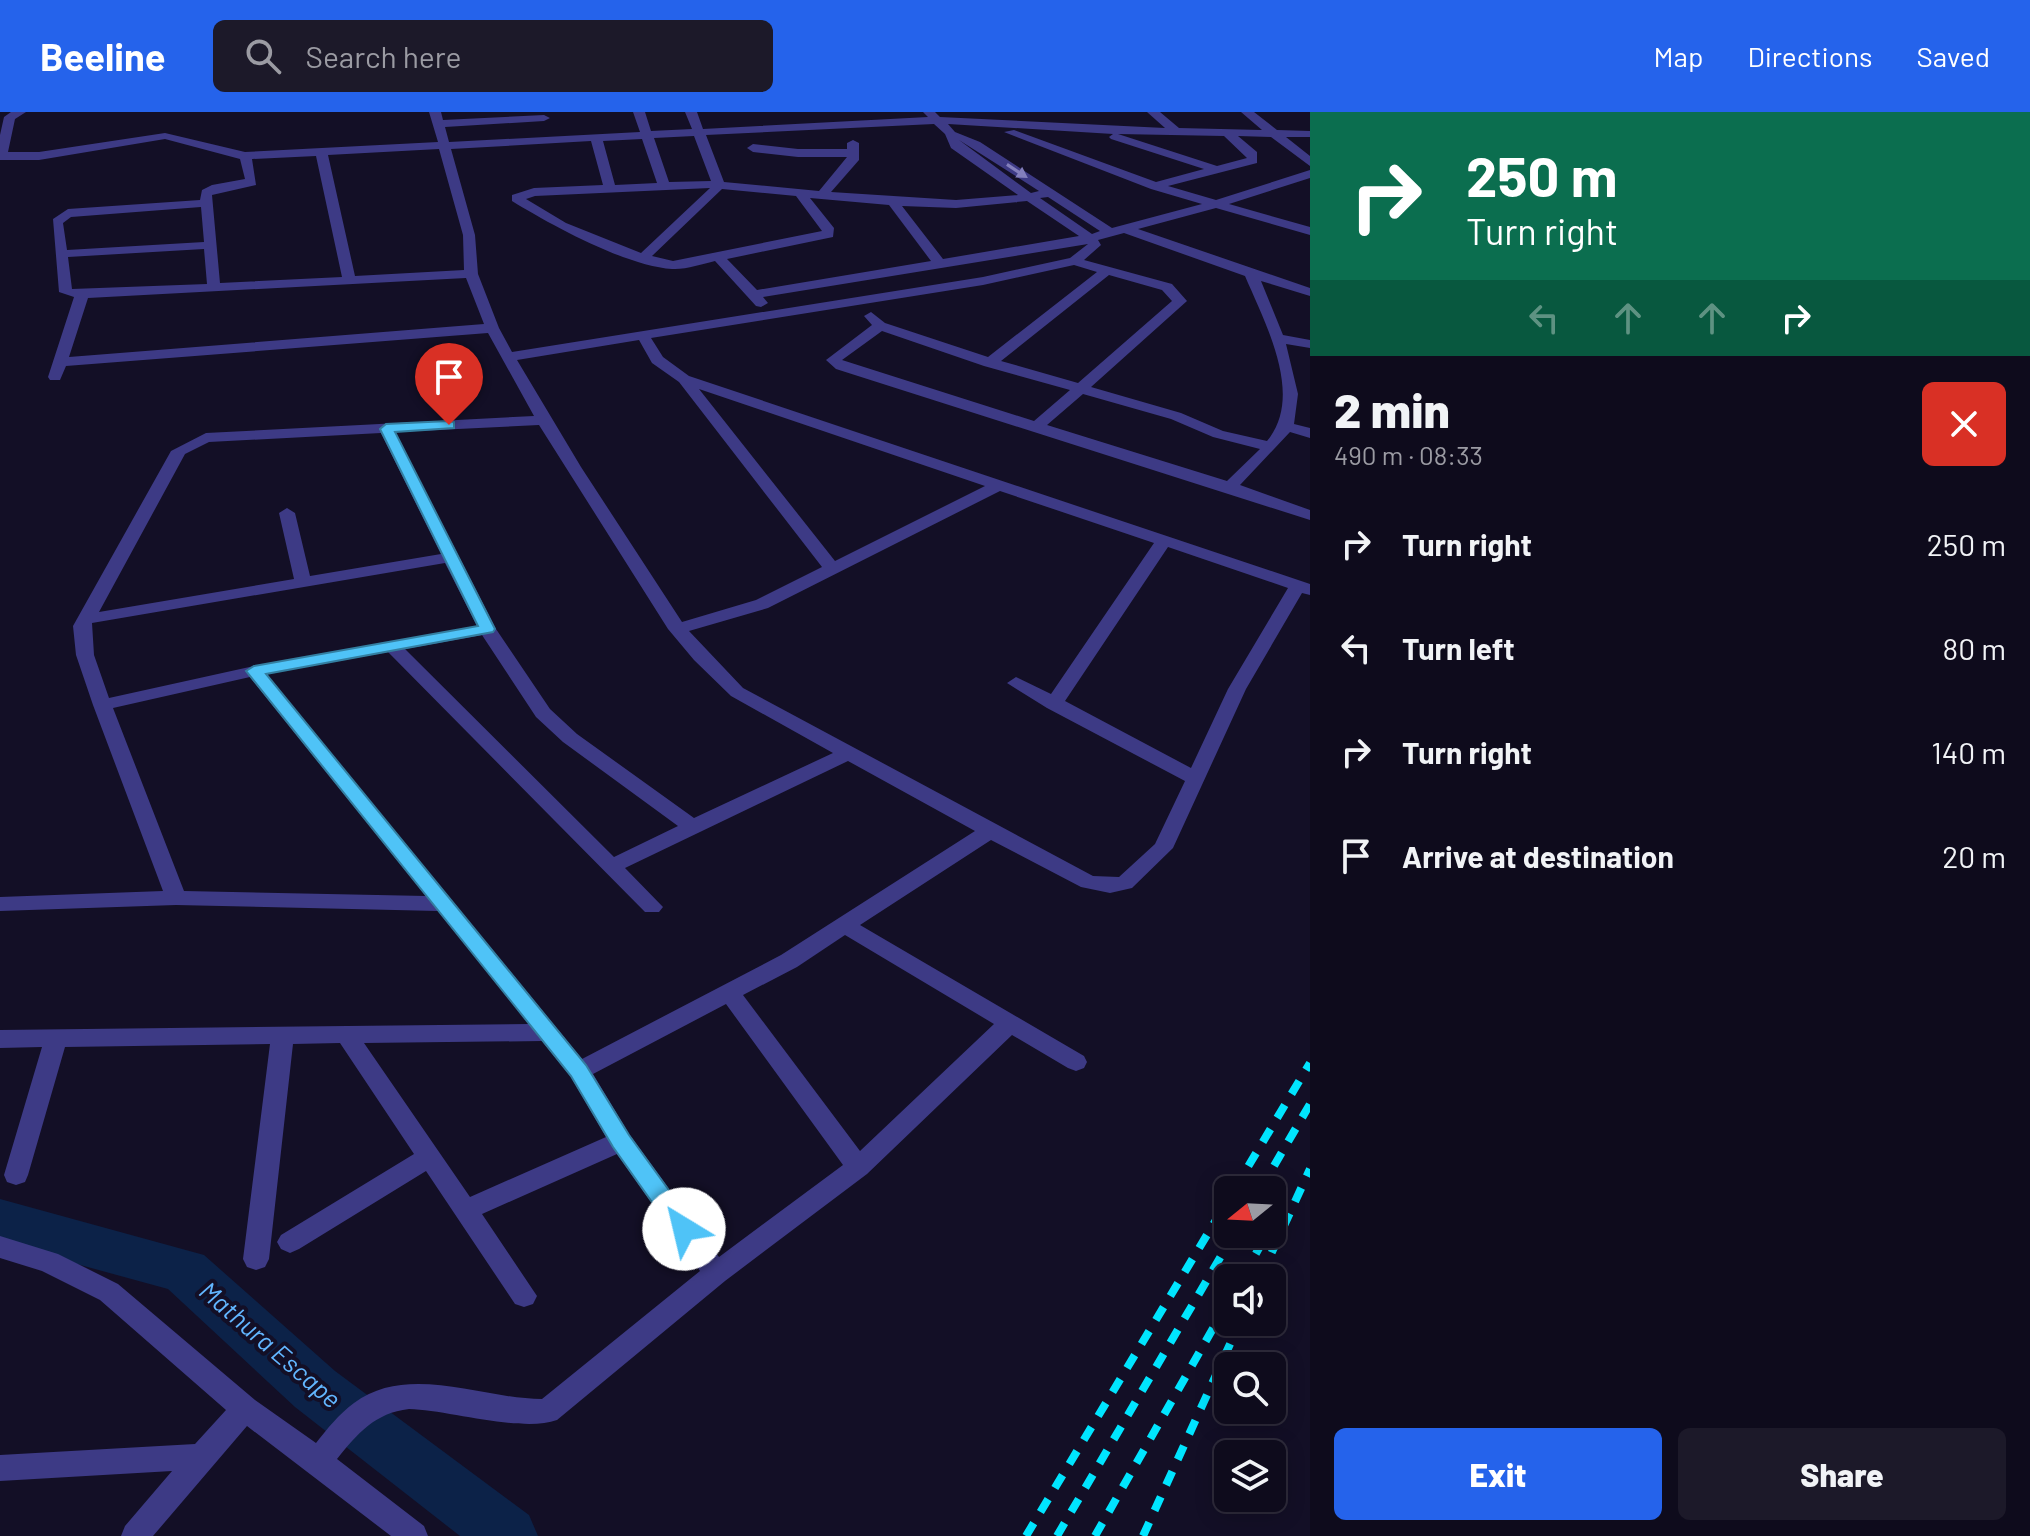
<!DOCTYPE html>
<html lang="en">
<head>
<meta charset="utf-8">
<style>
  :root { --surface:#0e0b1c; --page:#1c1929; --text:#f1f3f6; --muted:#9b9ba3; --line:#2e2b3b; --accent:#2563eb }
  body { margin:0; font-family:Barlow,sans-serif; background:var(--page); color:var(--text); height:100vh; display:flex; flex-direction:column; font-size:30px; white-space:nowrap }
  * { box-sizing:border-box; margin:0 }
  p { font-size:26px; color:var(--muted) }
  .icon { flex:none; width:44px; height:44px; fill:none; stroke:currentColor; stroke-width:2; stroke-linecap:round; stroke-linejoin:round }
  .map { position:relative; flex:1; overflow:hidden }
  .drawer { display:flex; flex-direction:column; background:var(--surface); width:720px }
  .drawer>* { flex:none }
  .guide { background:#0b6e4f; color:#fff; overflow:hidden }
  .needle { width:52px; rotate:252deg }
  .tools { position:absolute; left:1214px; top:1064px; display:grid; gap:16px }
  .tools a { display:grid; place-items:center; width:72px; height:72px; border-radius:12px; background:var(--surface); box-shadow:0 4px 20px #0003,0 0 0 2px var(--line); font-size:40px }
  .pin { position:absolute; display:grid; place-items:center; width:68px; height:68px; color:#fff; margin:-82px -34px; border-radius:50% 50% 50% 0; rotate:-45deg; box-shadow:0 0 8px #0007 }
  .pin .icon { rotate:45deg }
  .me { position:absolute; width:88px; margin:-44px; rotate:324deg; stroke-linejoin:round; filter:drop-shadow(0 0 6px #0008) }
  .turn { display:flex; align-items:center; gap:28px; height:168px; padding:0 24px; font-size:36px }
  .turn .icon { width:104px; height:104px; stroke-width:2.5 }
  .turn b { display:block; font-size:56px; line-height:68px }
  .lanes { display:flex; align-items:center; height:76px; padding:0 24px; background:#0003; justify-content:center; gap:40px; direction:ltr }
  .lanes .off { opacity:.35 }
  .round { display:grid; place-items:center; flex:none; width:84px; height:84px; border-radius:12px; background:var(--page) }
  .summary { display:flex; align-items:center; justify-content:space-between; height:136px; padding:0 24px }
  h1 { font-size:48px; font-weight:800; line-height:60px }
  .primary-button { display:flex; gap:16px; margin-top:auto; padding:16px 24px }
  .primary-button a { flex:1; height:92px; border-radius:12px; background:var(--accent); color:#fff; font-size:32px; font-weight:800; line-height:92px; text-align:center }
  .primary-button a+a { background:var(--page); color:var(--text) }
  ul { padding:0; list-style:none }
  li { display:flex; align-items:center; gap:24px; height:104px; padding:0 24px }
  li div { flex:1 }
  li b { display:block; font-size:30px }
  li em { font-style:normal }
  header { display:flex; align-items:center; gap:48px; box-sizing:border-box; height:112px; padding:0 40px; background:var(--accent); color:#fff }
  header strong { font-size:38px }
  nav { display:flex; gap:44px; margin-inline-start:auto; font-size:28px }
  .search { width:560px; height:72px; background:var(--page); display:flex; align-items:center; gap:20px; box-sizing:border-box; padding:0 28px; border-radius:12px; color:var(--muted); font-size:30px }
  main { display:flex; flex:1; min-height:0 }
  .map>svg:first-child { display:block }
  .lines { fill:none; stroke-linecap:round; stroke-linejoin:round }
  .river { fill:#0c2248; fill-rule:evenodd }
  .minor { fill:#3d3a85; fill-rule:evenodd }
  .rail { stroke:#00e5ff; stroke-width:8; stroke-dasharray:15 13; stroke-linecap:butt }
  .oneway { fill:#837fbc }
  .route { fill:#4fc3f7; stroke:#337fa1; stroke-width:2 }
  .labels { text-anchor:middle; stroke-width:8; stroke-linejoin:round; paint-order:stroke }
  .near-water-label { font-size:26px; font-style:italic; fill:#62b6ff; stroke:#130f26 }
</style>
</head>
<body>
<header>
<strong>Beeline</strong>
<div class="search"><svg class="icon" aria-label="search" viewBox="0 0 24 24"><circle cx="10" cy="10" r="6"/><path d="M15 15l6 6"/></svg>Search here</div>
<nav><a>Map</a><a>Directions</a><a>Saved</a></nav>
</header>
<main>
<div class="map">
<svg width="1310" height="1424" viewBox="0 0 1310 1424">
  <rect width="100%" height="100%" fill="#130f26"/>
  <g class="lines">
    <path class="river" d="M0,1087L204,1143L335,1259L529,1403L538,1424H460L295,1295L168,1177L0,1131Z"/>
    <path class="minor" d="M11,0H26L15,7L8,40H39L165,21L245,40L438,30L429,0H441L443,8L544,3L550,6L544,9L445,15L449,30L640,20L633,0H645L651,19L692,17L685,0H697L703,17L928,5L923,0H935L940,5L1165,16L1147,0H1160L1179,16L1262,18L1241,0H1254L1277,18L1310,19V25H1286L1310,44V54L1271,25L1238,24L1257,40V51L1168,74L1216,88L1310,58V66L1229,92L1310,115V123L1216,96L1138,117L1310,176V184L1261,169L1283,223L1310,228V236L1286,232L1298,282L1294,312L1310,316V326L1290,320L1240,373L1310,398V408L836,257L826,248L872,213L864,204L871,200L885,211L988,245L1097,160L1074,153L983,173L651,226L663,245L689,264L1310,472V483L1302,481L1246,577L1173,736L1132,776L1110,781L1081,775L991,728L860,813L1084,944L1087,950L1084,956L1076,959L1068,956L1012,923L867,1062L725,1169L557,1308C522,1321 449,1298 409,1297C375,1301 358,1321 337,1347L424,1414L428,1424H391L247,1314L153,1424H121L125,1414L172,1359L0,1369V1343L195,1332L226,1298L100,1188L42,1159L0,1146V1124L58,1142L118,1172L255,1288L316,1331C327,1317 339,1302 354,1291C408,1251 482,1287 542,1287L700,1159L617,1042L482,1102L537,1184L533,1192L524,1195L515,1192L426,1059L299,1137L290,1141L281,1137L277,1130L281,1123L414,1042L340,931L293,932L269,1147L265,1155L256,1158L247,1155L243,1147L270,932L65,935L28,1063L25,1070L16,1073L7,1070L4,1063L42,935L0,936V918L529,912L438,799L176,793L0,799V785L163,779L93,593L76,543L73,514L171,339L206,321L534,304L488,221L66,254L60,268H50L48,265L74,185L59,180L53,107L68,97L200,88L202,78L212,73L245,67L240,47L165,27L39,48H0V23L4,5ZM934,12L945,22L951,36L1018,83L956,88L831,80L859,48V31L853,28L847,31V37H798L753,32L747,36L753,40L798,45H847L819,79L724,70L706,23ZM948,12L1113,22L1109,25L1111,27L1204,57L1156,70L1014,18L1004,20L1151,77L1202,92L1112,116L980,30L955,20ZM1118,22L1224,24L1247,46L1217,54ZM694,24L711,69L669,70L654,26ZM642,27L657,71L615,73L603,29ZM959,28L1039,79L1031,81ZM591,29L603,73L534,76L512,83V89C551,113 626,154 672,157C685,158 702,152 715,149L756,194L761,195L768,191L763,185L1088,132L1070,146L983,165L512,240L499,216L478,162L475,123L451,37ZM439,37L463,123L464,158L355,164L328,43ZM316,44L342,165L220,171L212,83L256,73L252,47ZM710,76L641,141L566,111L526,87L535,84ZM722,77L796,84L822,119L673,149L652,144ZM1048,85L1100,119L1092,122L1040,86ZM810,86L889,93L931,149L757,178L727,147L833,125L834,116ZM1027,89L1079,124L943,147L902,94L956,96ZM201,95L204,130L67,138L63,111L71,105ZM1124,121L1245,164C1265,211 1305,284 1267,329L1223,319L1181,301L1091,275L1187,189L1172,172L1084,148L1101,133L1098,128ZM204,137L207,172L72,177L68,145ZM1109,163L1162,178L1172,189L1078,271L1001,249ZM466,166L484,212L69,245L88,186ZM882,219L984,254L1070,278L1034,309L842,248ZM639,228L652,251L679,270L822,455L756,488L682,510L581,355L517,248ZM699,277L985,374L835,449ZM1083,282L1171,307L1213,325L1260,337L1227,369L1047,313ZM539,313L668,517L694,548L731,584L833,641L694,706L577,622L550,597L496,517L395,320ZM381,321L441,442L310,464L295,401L287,396L279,401L294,467L99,500L185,342L209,330ZM1000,379L1154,431L1051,582L1016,565L1007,571L1047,596L1185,669L1155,732L1119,765L1093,764L743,576L689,519L768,496ZM1168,435L1288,476L1228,577L1191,656L1065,589ZM445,451L477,514L254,554L109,586L94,543L92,511ZM482,523L536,605L563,630L678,714L614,745L405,537ZM388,540L645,800H659L663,795L625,756L848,649L975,719L781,843L582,947L266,562ZM250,565L426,784L184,779L113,596ZM845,823L994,912L860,1039L743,883L797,855ZM726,892L843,1053L719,1145L629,1022L593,962ZM542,929L571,965L606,1025L470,1085L364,931Z"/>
    <g class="rail">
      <path d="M1234,1078L1310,951"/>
      <path d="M1260,1078L1310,992"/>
      <path d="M1242,1166L1267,1122"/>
      <path d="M1260,1166L1310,1057"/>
      <path d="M1026,1424L1228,1088"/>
      <path d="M1057,1424L1234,1122"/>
      <path d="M1095,1424L1228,1190"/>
      <path d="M1143,1424L1240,1210"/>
    </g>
  </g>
  <defs><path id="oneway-solid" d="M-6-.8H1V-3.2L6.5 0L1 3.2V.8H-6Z" transform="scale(2)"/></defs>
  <use class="oneway" href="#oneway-solid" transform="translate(1017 59) rotate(33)"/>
  <path class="route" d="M449,309L454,310V316L395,320L495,517L493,520L266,562L586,953L629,1023L692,1110L696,1117L692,1124L684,1126L676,1124L613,1035L571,964L246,559L254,554L478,514L380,317L386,312Z"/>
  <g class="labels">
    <g class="near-water-label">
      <text transform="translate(270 1233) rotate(41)" y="9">Mathura Escape</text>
    </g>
  </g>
</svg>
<div class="tools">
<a><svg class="needle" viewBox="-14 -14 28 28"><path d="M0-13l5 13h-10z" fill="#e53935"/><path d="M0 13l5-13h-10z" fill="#9b9ba3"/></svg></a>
<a><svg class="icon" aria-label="sound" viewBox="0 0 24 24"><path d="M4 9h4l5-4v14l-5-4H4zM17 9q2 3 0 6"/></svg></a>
<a><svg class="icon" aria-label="search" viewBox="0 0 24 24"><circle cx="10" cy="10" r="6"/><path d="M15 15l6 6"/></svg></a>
<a><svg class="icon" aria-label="layers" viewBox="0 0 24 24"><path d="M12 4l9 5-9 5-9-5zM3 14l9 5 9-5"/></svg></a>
</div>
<div class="pin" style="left:449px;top:313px;background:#d93025"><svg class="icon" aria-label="arrive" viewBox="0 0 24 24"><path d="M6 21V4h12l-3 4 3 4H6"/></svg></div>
<svg class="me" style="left:684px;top:1117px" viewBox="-20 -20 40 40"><circle r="19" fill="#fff"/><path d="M0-13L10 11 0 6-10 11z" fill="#4fc3f7"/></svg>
</div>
<section class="drawer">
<div class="guide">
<div class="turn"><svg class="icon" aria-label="right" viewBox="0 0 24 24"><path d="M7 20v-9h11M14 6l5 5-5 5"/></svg><div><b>250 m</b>Turn right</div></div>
<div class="lanes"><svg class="icon off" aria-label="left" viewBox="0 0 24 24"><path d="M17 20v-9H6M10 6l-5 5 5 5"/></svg><svg class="icon off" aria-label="ahead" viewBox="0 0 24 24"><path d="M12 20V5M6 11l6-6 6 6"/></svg><svg class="icon off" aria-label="ahead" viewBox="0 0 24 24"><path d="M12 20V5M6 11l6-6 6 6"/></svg><svg class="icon" aria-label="right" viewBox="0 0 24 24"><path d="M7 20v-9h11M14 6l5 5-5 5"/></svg></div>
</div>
<div class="summary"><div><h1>2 min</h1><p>490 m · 08:33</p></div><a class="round" style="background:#d93025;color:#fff"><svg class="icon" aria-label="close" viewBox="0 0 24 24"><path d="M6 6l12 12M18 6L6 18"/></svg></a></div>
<ul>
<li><svg class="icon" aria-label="right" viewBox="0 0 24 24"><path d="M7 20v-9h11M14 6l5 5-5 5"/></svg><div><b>Turn right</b></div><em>250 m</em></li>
<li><svg class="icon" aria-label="left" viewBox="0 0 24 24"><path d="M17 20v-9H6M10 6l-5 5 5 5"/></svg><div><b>Turn left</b></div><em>80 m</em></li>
<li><svg class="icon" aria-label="right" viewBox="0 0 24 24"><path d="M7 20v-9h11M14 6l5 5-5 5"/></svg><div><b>Turn right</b></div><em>140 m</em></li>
<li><svg class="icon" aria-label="arrive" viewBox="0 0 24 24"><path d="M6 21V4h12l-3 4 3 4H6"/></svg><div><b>Arrive at destination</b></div><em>20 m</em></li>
</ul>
<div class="primary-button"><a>Exit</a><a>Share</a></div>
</section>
</main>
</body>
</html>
